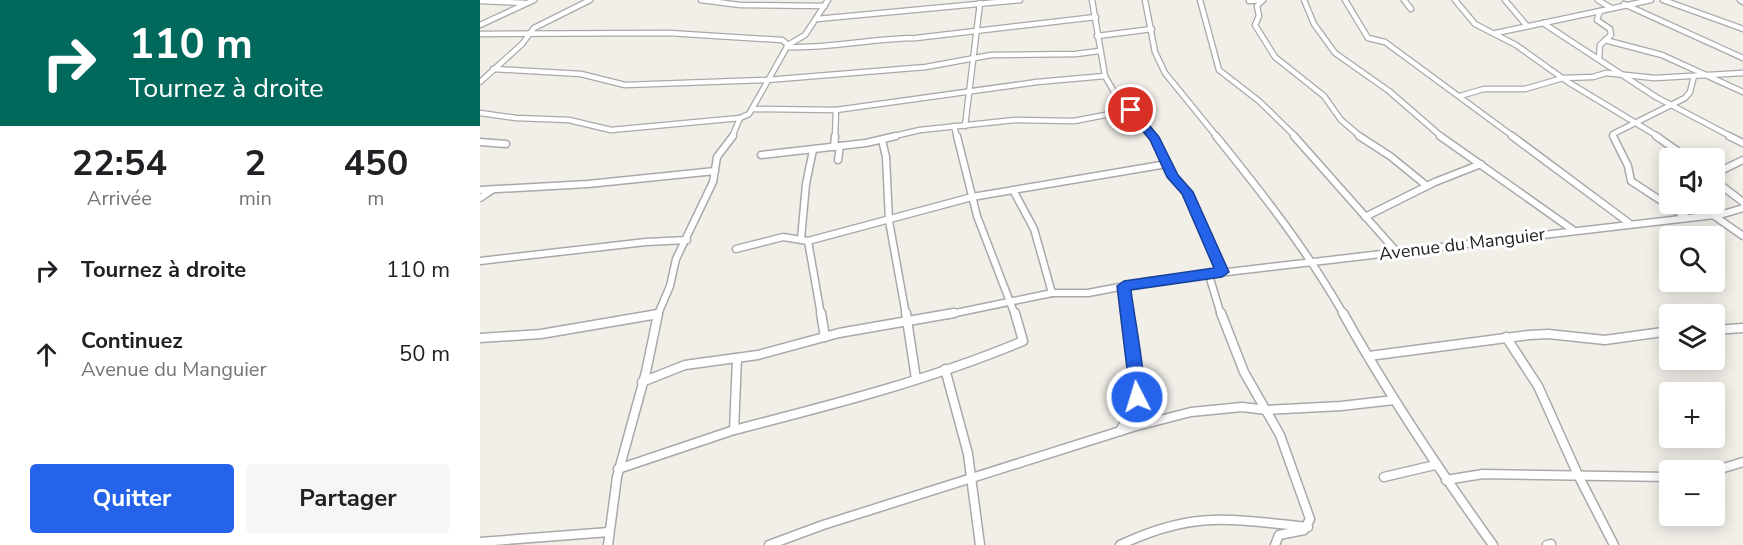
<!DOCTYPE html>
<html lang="fr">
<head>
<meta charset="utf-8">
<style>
  :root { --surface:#fff; --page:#f6f6f6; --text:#202124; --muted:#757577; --accent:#2563eb }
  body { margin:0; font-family:"Nunito Sans",sans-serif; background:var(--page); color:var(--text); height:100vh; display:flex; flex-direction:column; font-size:22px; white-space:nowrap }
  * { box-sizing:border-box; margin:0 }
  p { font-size:20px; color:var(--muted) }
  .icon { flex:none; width:33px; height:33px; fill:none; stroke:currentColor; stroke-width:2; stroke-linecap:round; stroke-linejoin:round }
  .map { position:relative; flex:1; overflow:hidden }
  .side { display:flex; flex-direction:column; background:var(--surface); width:480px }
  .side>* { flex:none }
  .guide { background:#00695c; color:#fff; overflow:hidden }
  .buttons { position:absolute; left:1179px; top:148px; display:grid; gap:12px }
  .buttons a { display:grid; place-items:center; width:66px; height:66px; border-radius:6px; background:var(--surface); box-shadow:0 3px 15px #0003; font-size:30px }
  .pin { position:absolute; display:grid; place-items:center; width:51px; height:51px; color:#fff; margin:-26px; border:3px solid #fff; border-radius:50%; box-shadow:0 2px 6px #0007 }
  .me { position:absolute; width:66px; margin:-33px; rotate:355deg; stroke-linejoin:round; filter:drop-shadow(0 0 4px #0008) }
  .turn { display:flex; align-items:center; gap:21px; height:126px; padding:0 30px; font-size:27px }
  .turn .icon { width:78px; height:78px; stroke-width:2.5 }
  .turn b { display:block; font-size:42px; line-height:51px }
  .eta { display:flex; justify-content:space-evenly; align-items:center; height:102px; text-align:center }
  .eta b { font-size:36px; font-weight:700; line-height:42px }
  .cta { display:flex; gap:12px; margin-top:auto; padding:12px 30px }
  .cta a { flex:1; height:69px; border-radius:6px; background:var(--accent); color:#fff; font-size:24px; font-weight:700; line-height:69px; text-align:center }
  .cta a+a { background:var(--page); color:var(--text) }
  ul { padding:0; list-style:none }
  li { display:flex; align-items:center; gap:18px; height:84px; padding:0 30px }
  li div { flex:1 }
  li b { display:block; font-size:22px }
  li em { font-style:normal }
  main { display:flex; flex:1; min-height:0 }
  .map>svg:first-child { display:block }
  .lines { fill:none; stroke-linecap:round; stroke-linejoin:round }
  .minor-far2-casing { stroke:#a9a9a9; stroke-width:7 }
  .minor-far1-casing { stroke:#a9a9a9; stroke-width:9 }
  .minor-casing { stroke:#a9a9a9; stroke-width:11 }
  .minor-far2 { stroke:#fff; stroke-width:4.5 }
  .minor-far1 { stroke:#fff; stroke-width:6 }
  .minor { stroke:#fff; stroke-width:8 }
  .route { fill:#2563eb; stroke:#184099; stroke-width:1.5 }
  .labels { text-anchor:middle; stroke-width:6; stroke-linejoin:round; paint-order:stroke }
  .street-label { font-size:18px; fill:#222; stroke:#fff }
</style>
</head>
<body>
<main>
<section class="side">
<div class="guide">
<div class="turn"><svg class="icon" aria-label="right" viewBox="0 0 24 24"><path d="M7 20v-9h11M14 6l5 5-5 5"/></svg><div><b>110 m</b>Tournez à droite</div></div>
</div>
<div class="eta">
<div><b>22:54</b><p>Arrivée</p></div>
<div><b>2</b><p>min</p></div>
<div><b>450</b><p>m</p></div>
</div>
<ul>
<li><svg class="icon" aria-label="right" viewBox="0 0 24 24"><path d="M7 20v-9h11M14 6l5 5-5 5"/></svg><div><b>Tournez à droite</b></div><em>110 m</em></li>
<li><svg class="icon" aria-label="ahead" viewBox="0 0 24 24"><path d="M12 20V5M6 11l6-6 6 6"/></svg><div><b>Continuez</b><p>Avenue du Manguier</p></div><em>50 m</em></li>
</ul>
<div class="cta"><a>Quitter</a><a>Partager</a></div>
</section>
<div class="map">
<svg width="1263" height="545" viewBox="0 0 1263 545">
  <rect width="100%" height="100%" fill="#f2efe9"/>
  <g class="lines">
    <g class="minor-far2-casing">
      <g id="minor-far2">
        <path d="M221,0L260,5L345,6"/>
        <path d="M612,0L625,76L638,99L658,116L674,137"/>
        <path d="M665,0L675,52L685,73L737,137"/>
        <path d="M720,0L739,70L779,101L816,137"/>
        <path d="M783,0L777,6L779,16L775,25L795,57L844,96L861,120L881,137"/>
        <path d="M824,0L834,24L855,53L909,91L962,137"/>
        <path d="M865,0L888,38L905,42L1034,137"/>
        <path d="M924,0L931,9"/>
        <path d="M975,0L995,24L1036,45L1088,82L1179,137"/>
        <path d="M1025,0L1047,26"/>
        <path d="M1118,0L1131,8"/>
        <path d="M1183,0L1263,29"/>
        <path d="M1260,0L1263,2"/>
        <path d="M0,1L45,3"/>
        <path d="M769,1L783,0"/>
        <path d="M1144,4L1263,58"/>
        <path d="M337,19L540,0"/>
        <path d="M1063,23L1176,97L1252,137"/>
        <path d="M0,25L54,0"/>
        <path d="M1016,33L1120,11"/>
        <path d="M0,34L189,33L302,40L308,45"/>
        <path d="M617,36L672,29"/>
        <path d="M1125,40L1182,55L1263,92"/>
        <path d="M307,47C351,49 393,38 436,38L616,17"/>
        <path d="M1119,58L1120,45L1131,35L1130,29L1117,20L1120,11L1171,0"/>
        <path d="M13,69L101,74L145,85L287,80L446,67L511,55L596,54L619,51"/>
        <path d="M0,82L42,44L54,28L110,0"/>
        <path d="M980,96L1004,89H1045L1083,78L1113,77L1126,73L1175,78L1263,73"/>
        <path d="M272,109L356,110L355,137"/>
        <path d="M356,110L557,82L625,76"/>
        <path d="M0,113L36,118L89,120L131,130L260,118L269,114L308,45L325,35L348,0"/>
        <path d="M474,126L477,137"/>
        <path d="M485,126L500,3"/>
        <path d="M252,137L260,118"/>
        <path d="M410,137L440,130L535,120L594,121L651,110"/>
        <path d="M1134,137L1133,134L1205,98L1210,92L1214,76"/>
      </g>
    </g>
    <g class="minor-far1-casing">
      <g id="minor-far1">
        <path d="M477,136L497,216L535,315"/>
        <path d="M673,136L693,177L707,192L742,272"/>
        <path d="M736,136C782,193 827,250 864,315"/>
        <path d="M814,136L916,251"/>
        <path d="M879,136L910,156L947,186"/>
        <path d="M960,136L1093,230"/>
        <path d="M1032,136L1149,223"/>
        <path d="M1133,136L1148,166L1151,181L1206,217"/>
        <path d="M1176,136L1209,159"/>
        <path d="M1249,136L1263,143"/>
        <path d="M402,140L406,157L409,221L426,315"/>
        <path d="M0,142L26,144"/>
        <path d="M354,147L355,136"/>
        <path d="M281,155L386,143L416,136"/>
        <path d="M358,160L360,146"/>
        <path d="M1234,174L1263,160"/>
        <path d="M1234,180L1263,202"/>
        <path d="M0,190L108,184L235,171"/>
        <path d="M0,198L12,190"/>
        <path d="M1233,215L1263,236"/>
        <path d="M885,217L955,182L1001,164"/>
        <path d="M321,239L326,184L333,150"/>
        <path d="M328,241L341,315"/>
        <path d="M256,249L303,237L328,241L492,197L687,164"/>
        <path d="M0,261L166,242L207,240"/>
        <path d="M729,275L741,315"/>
        <path d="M644,286L647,315"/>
        <path d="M572,293H608L671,281L1243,214L1263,208"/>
        <path d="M178,314L190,286L196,259L233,182L237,157L253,136"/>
        <path d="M173,315H178"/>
        <path d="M466,315L572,293L554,229L533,190"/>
      </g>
    </g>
    <g class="minor-casing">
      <g id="minor">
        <path d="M341,313L345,337"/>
        <path d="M426,313L436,379"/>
        <path d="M741,313L764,372L800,435L830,519L824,530L799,535L795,545"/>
        <path d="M863,313C908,394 959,470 1013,545"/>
        <path d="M1234,330L1263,328"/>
        <path d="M1026,337L1058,386L1098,475L1134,545"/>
        <path d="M0,338L61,334L178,314L166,372L137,477L128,545"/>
        <path d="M889,356L1049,335L1068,334L1125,340L1190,331"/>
        <path d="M257,358L254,430C351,405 450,380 543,341L535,313"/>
        <path d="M465,369L488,454L500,545"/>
        <path d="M162,382L205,365L278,355L359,333L474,313"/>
        <path d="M640,431L654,405L658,384L651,355L647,313"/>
        <path d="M138,469L254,430"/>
        <path d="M1234,471L1263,462"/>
        <path d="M904,477L955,465"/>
        <path d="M966,480L1003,474L1190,477"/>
        <path d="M0,542L129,532"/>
        <path d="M289,545L343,525L653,427L711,412L762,407L787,410L861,406L914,400"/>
        <path d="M640,545C714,510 750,519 828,527"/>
        <path d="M1067,545L1071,544"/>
      </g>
    </g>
    <use href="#minor-far2" class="minor-far2"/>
    <use href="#minor-far1" class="minor-far1"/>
    <use href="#minor" class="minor"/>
  </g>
  <path class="route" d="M647,107H654L679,137L698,175L713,192L749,272L742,277L651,290C653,310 669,390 663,402H651L637,286L644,281L734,268L702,194L687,177L670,140L647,112Z"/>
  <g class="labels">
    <g class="street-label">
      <text transform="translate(982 244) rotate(-7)" y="6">Avenue du Manguier</text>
    </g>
  </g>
</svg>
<div class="buttons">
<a><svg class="icon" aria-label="sound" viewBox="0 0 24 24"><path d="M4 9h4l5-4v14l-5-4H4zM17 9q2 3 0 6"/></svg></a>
<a><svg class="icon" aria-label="search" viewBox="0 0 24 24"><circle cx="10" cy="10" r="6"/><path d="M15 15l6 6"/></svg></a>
<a><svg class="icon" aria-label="layers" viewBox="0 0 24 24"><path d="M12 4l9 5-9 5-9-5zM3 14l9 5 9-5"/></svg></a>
<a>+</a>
<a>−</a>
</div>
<div class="pin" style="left:651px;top:110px;background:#d93025"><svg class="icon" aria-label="arrive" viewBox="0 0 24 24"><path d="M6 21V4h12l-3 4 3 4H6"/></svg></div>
<svg class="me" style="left:657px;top:397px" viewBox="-20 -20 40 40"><circle r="17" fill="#2563eb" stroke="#fff" stroke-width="3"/><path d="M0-11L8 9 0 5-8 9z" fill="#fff"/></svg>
</div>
</main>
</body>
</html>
